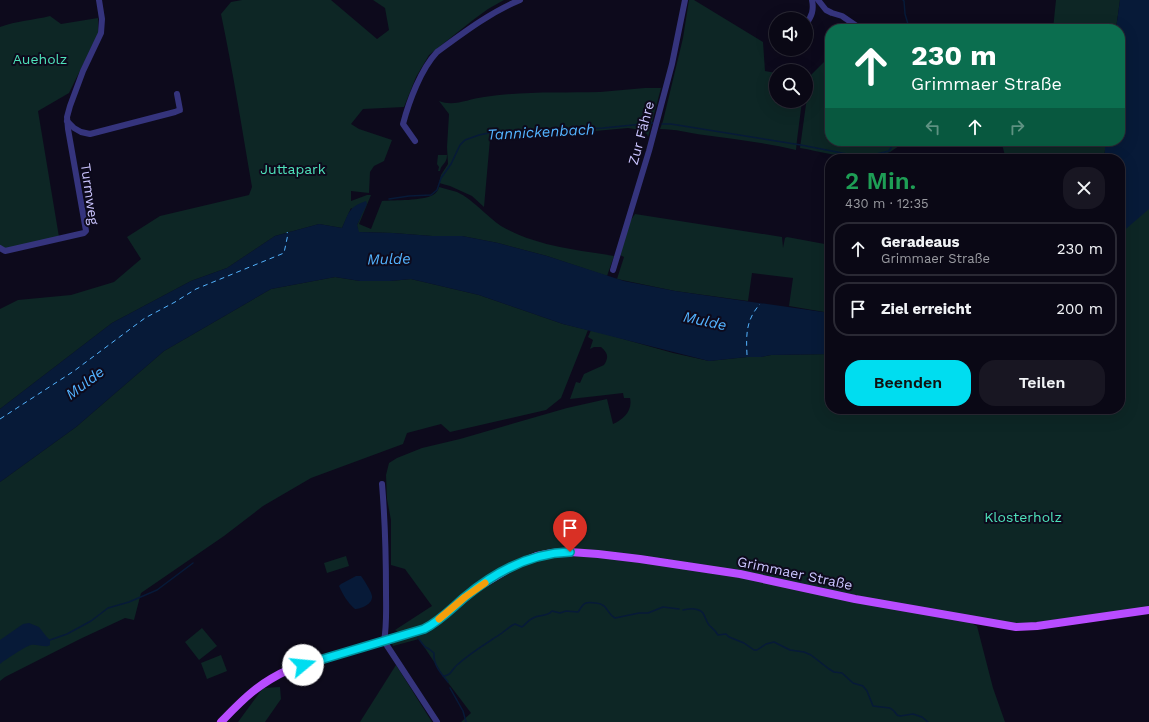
<!DOCTYPE html>
<html lang="de">
<head>
<meta charset="utf-8">
<style>
  :root { --surface:#0a0815; --page:#181622; --text:#f1f3f6; --muted:#999aa0; --line:#2a2934; --accent:#00ddf0 }
  body { margin:0; font-family:"Work Sans",sans-serif; background:var(--page); color:var(--text); height:100vh; display:flex; flex-direction:column; font-size:15px; white-space:nowrap }
  * { box-sizing:border-box; margin:0 }
  p { font-size:13px; color:var(--muted) }
  .icon { flex:none; width:22px; height:22px; fill:none; stroke:currentColor; stroke-width:2; stroke-linecap:round; stroke-linejoin:round }
  .map { position:relative; flex:1; overflow:hidden }
  .panel { position:absolute; left:825px; top:154px; width:300px; height:260px; display:flex; flex-direction:column; background:var(--surface); border-radius:16px; box-shadow:0 4px 16px #0002,0 0 0 1px var(--line) }
  .panel>* { flex:none }
  .top-card { position:absolute; left:825px; top:24px; width:300px; height:122px; border-radius:16px; box-shadow:0 4px 16px #0002,0 0 0 1px var(--line); background:#0b6e4f; color:#fff; overflow:hidden }
  .controls { position:absolute; left:769px; top:12px; display:grid; gap:8px }
  .controls a { display:grid; place-items:center; width:44px; height:44px; border-radius:50%; background:var(--surface); box-shadow:0 4px 16px #0002,0 0 0 1px var(--line); font-size:20px }
  .pin { position:absolute; display:grid; place-items:center; width:34px; height:34px; color:#fff; margin:-41px -17px; border-radius:50% 50% 50% 0; rotate:-45deg; box-shadow:0 0 4px #0007 }
  .pin .icon { rotate:45deg }
  .me { position:absolute; width:44px; margin:-22px; rotate:73deg; stroke-linejoin:round; filter:drop-shadow(0 0 3px #0008) }
  .turn { display:flex; align-items:center; gap:14px; height:84px; padding:0 20px; font-size:18px }
  .turn .icon { width:52px; height:52px; stroke-width:2.5 }
  .turn b { display:block; font-size:28px; line-height:34px }
  .lanes { display:flex; align-items:center; height:38px; padding:0 20px; background:#0003; justify-content:center; gap:20px; direction:ltr }
  .lanes .off { opacity:.35 }
  .round { display:grid; place-items:center; flex:none; width:42px; height:42px; border-radius:16px; background:var(--page) }
  .head { display:flex; align-items:center; justify-content:space-between; height:68px; padding:0 20px }
  h1 { font-size:24px; font-weight:600; line-height:30px; color:#1e9e55 }
  .cta { display:flex; gap:8px; margin-top:auto; padding:8px 20px }
  .cta a { flex:1; height:46px; border-radius:16px; background:var(--accent); color:#111; font-size:16px; font-weight:600; line-height:46px; text-align:center }
  .cta a+a { background:var(--page); color:var(--text) }
  ul { padding:0; list-style:none }
  li { display:flex; align-items:center; gap:12px; height:54px; margin:0 8px 6px; padding:0 12px; border:2px solid var(--line); border-radius:16px }
  li div { flex:1 }
  li b { display:block; font-size:15px }
  li em { font-style:normal }
  .map>svg:first-child { display:block }
  .green { fill:#0d2625 }
  .water { fill:#071a38 }
  .lines { fill:none; stroke-linecap:round; stroke-linejoin:round }
  .stream { stroke:#071a38; stroke-width:1.5 }
  .ferry { stroke:#53b3ff; stroke-width:1; stroke-dasharray:5 4; stroke-linecap:butt }
  .minor { stroke:#35347d; stroke-width:6 }
  .major { stroke:#b84cff; stroke-width:8 }
  .route-casing { stroke:#00909c; stroke-width:10 }
  .route { stroke:#00ddf0; stroke-width:7 }
  .slow { stroke:#f59e0b; stroke-width:7 }
  .labels { text-anchor:middle; stroke-width:4; stroke-linejoin:round; paint-order:stroke }
  .park-label { font-size:14px; fill:#4fe2ba; stroke:#0d0a1c }
  .street-label { font-size:14px; fill:#cbc5ff; stroke:#0d0a1c }
  .water-label { font-size:15px; font-style:italic; fill:#53b3ff; stroke:#0d0a1c }
</style>
</head>
<body>
<div class="map">
<svg width="1149" height="722" viewBox="0 0 1149 722">
  <rect width="100%" height="100%" fill="#0d0a1c"/>
  <g class="green">
    <path d="M242,0H331L377,39L389,30L385,8L373,0H504L488,9L473,20L429,55L416,77L404,107L363,109L351,124L359,129L392,140L384,161L374,166L370,172L369,193L351,191V201L367,195H371L359,224L371,229L382,201C395,200 422,201 433,195C436,193 438,191 439,187C445,189 451,190 457,192C474,200 486,216 501,226C535,246 576,250 614,256L607,276L547,256L498,243L462,236H432L393,233L358,232L357,225L361,216L351,208L342,228L319,224L275,236L227,268L191,281L112,323L0,409V309L18,300L71,295L114,282L141,259L127,237L160,216L249,195L252,187C242,129 233,71 221,14L231,2Z"/>
    <path d="M689,0H694L763,42L765,71L776,73V101H802L797,140L796,150C766,143 735,139 704,135C689,133 675,129 660,129L663,121L683,38Z"/>
    <path d="M1056,0H1120L1116,29H1053Z"/>
    <path d="M50,16L61,24L98,18V34L69,93L38,111L59,237L0,251V27C16,21 34,20 50,16Z"/>
    <path d="M830,56V141H905C900,145 895,149 890,152C862,164 829,153 800,148L807,97V79Z"/>
    <path d="M645,88H661L648,137L647,134L641,130L628,128L551,135L505,136L490,139L484,207L472,196L450,186L439,183L441,175L448,164L447,147L449,114L439,101C454,107 468,99 484,97C522,91 561,93 600,92C615,91 630,89 645,88Z"/>
    <path d="M1001,141H1106L1104,159H1006Z"/>
    <path d="M438,155H447C447,164 441,164 440,171H438L439,167L437,164Z"/>
    <path d="M1149,206V607L1016,625L667,561L536,554L433,621L409,631L398,632L395,630L432,606L405,569L391,565V520L387,499L386,475L389,463L397,458L422,448L460,439L567,408L607,399L613,424C623,420 633,411 630,398H624L623,393L597,396L570,399L576,382L580,383L584,374L604,365C609,357 608,353 601,347H594L590,349L593,340L588,337L591,330L673,353L709,361L747,357H761L771,355L830,354V409H1120V233Z"/>
    <path d="M635,214L782,237L783,248L785,238L787,237L830,245V313L789,306L793,278L752,273L748,301L675,291L617,279L624,257L618,254L626,227Z"/>
    <path d="M335,277L360,281H390L411,279L479,295L563,324L588,330L561,398L546,410L450,432L441,424L407,433L403,444L311,478L263,506L224,536L141,593L134,620L125,618L80,639L5,677L0,681V482L76,427L164,351L271,289Z"/>
    <path d="M570,554L694,569L967,621L977,626L993,688L1005,722H461L471,713L446,680L419,639L393,646L392,643L401,638L467,599L503,574L537,559Z"/>
    <path d="M346,556L349,566L327,573L324,563Z"/>
    <path d="M202,628L217,646L199,660L185,642Z"/>
    <path d="M221,655L227,671L207,679L201,663Z"/>
    <path d="M396,665L432,722H360Z"/>
    <path d="M280,687L281,699L265,722H238L263,688Z"/>
  </g>
  <g class="water">
    <path d="M1120,0H1149V209L1120,234V159H1104L1105,151V141H1120V29H1116Z"/>
    <path d="M366,201L367,204L357,225L359,232L393,233L432,236H462L498,243L547,256L624,281L675,291L830,313V354L771,355L761,357H747L709,361L563,324L479,295L411,279L390,281H360L335,277L271,289L164,351L76,427L0,482V409L112,323L191,281L227,268L275,236L319,224L342,228C349,213 348,207 366,201Z"/>
    <path d="M356,576H361C364,580 371,591 372,596C373,604 361,609 355,609C348,603 343,595 339,586L341,584Z"/>
    <path d="M29,623L39,627L46,636L50,640V645L48,646C43,647 36,644 31,645C26,646 5,660 0,664V640L23,624Z"/>
  </g>
  <g class="lines">
    <g class="stream">
      <path d="M903,0L904,1L905,14L908,24L915,29"/>
      <path d="M662,124H671L801,145L847,154L872,155L889,151L895,141"/>
      <path d="M389,199L409,196L431,195L437,190L441,178L451,164L460,145L465,140L479,135L498,131L603,128L653,123"/>
      <path d="M683,610C689,609 698,607 703,613C705,616 706,621 709,625C712,628 715,630 718,635L726,634L729,637L744,643L754,650H757L766,644L774,642L790,650L804,652L811,655L829,669L834,672L842,673L853,683L863,686L867,691L873,706L890,708L894,711L897,715L900,716L913,714L922,717L928,722"/>
      <path d="M418,638L425,647L429,649L434,653C433,665 441,673 448,682"/>
      <path d="M50,640L67,634L91,621L108,608L129,602L157,590L193,563"/>
      <path d="M443,676C451,676 452,669 457,665C471,652 487,643 502,633C507,629 510,626 515,624L522,627C526,624 528,620 533,618C540,614 547,617 552,611L560,613L566,611L578,612C580,610 582,604 586,603C589,602 593,603 596,603C608,604 606,613 615,618L639,613H648L663,607L679,609"/>
      <path d="M450,688L463,711L466,722"/>
    </g>
    <g class="ferry">
      <path d="M747,355C746,334 746,320 760,304"/>
      <path d="M0,419L74,371L145,318L175,302L196,289L284,253L288,234L287,232"/>
    </g>
    <g class="minor">
      <path d="M818,0L826,10L832,13L842,16L861,29"/>
      <path d="M806,24C812,16 814,10 812,0"/>
      <path d="M67,121L74,128L81,132L90,134L175,112L180,110L177,94"/>
      <path d="M415,141L403,124C409,101 421,69 437,52C463,33 489,13 520,0"/>
      <path d="M0,248L5,251L84,233L86,231L68,129L67,117L70,106L83,71L101,33L102,19L99,0"/>
      <path d="M613,270L649,151L672,64L685,0"/>
      <path d="M382,484C385,520 386,556 386,592C386,609 387,625 384,641L437,722"/>
    </g>
    <path class="major" d="M221,722C244,698 259,683 290,669L424,629L438,620L478,587L513,566L537,556L552,553L570,552L598,554L640,559L740,574L855,599L1016,627L1037,626L1149,610"/>
  </g>
  <g class="lines">
    <g class="route-casing">
      <path id="route" d="M303,665L424,629C440,621 452,608 465,597C495,572 531,553 570,552"/>
    </g>
    <use href="#route" class="route"/>
    <path class="slow" d="M439,619L465,597L485,583"/>
  </g>
  <g class="labels">
    <g class="park-label">
      <text x="40" y="64">Aueholz</text>
      <text x="293" y="174">Juttapark</text>
      <text x="1023" y="522">Klosterholz</text>
    </g>
    <g class="street-label">
      <text transform="translate(641 133) rotate(-75)" y="5">Zur Fähre</text>
      <text transform="translate(90 194) rotate(82)" y="5">Turmweg</text>
      <text transform="translate(795 573) rotate(12)" y="5">Grimmaer Straße</text>
    </g>
    <g class="water-label">
      <text transform="translate(541 132) rotate(-3)" y="5">Tannickenbach</text>
      <text transform="translate(389 259) rotate(-1)" y="5">Mulde</text>
      <text transform="translate(705 321) rotate(12)" y="5">Mulde</text>
      <text transform="translate(85 383) rotate(-37)" y="5">Mulde</text>
    </g>
  </g>
</svg>
<div class="controls">
<a><svg class="icon" aria-label="sound" viewBox="0 0 24 24"><path d="M4 9h4l5-4v14l-5-4H4zM17 9q2 3 0 6"/></svg></a>
<a><svg class="icon" aria-label="search" viewBox="0 0 24 24"><circle cx="10" cy="10" r="6"/><path d="M15 15l6 6"/></svg></a>
</div>
<div class="pin" style="left:570px;top:552px;background:#d93025"><svg class="icon" aria-label="arrive" viewBox="0 0 24 24"><path d="M6 21V4h12l-3 4 3 4H6"/></svg></div>
<svg class="me" style="left:303px;top:665px" viewBox="-20 -20 40 40"><circle r="19" fill="#fff"/><path d="M0-13L10 11 0 6-10 11z" fill="#00ddf0"/></svg>
<div class="top-card">
<div class="turn"><svg class="icon" aria-label="ahead" viewBox="0 0 24 24"><path d="M12 20V5M6 11l6-6 6 6"/></svg><div><b>230 m</b>Grimmaer Straße</div></div>
<div class="lanes"><svg class="icon off" aria-label="left" viewBox="0 0 24 24"><path d="M17 20v-9H6M10 6l-5 5 5 5"/></svg><svg class="icon" aria-label="ahead" viewBox="0 0 24 24"><path d="M12 20V5M6 11l6-6 6 6"/></svg><svg class="icon off" aria-label="right" viewBox="0 0 24 24"><path d="M7 20v-9h11M14 6l5 5-5 5"/></svg></div>
</div>
<section class="panel">
<div class="head"><div><h1>2 Min.</h1><p>430 m · 12:35</p></div><a class="round"><svg class="icon" aria-label="close" viewBox="0 0 24 24"><path d="M6 6l12 12M18 6L6 18"/></svg></a></div>
<ul>
<li><svg class="icon" aria-label="ahead" viewBox="0 0 24 24"><path d="M12 20V5M6 11l6-6 6 6"/></svg><div><b>Geradeaus</b><p>Grimmaer Straße</p></div><em>230 m</em></li>
<li><svg class="icon" aria-label="arrive" viewBox="0 0 24 24"><path d="M6 21V4h12l-3 4 3 4H6"/></svg><div><b>Ziel erreicht</b></div><em>200 m</em></li>
</ul>
<div class="cta"><a>Beenden</a><a>Teilen</a></div>
</section>
</div>
</body>
</html>
